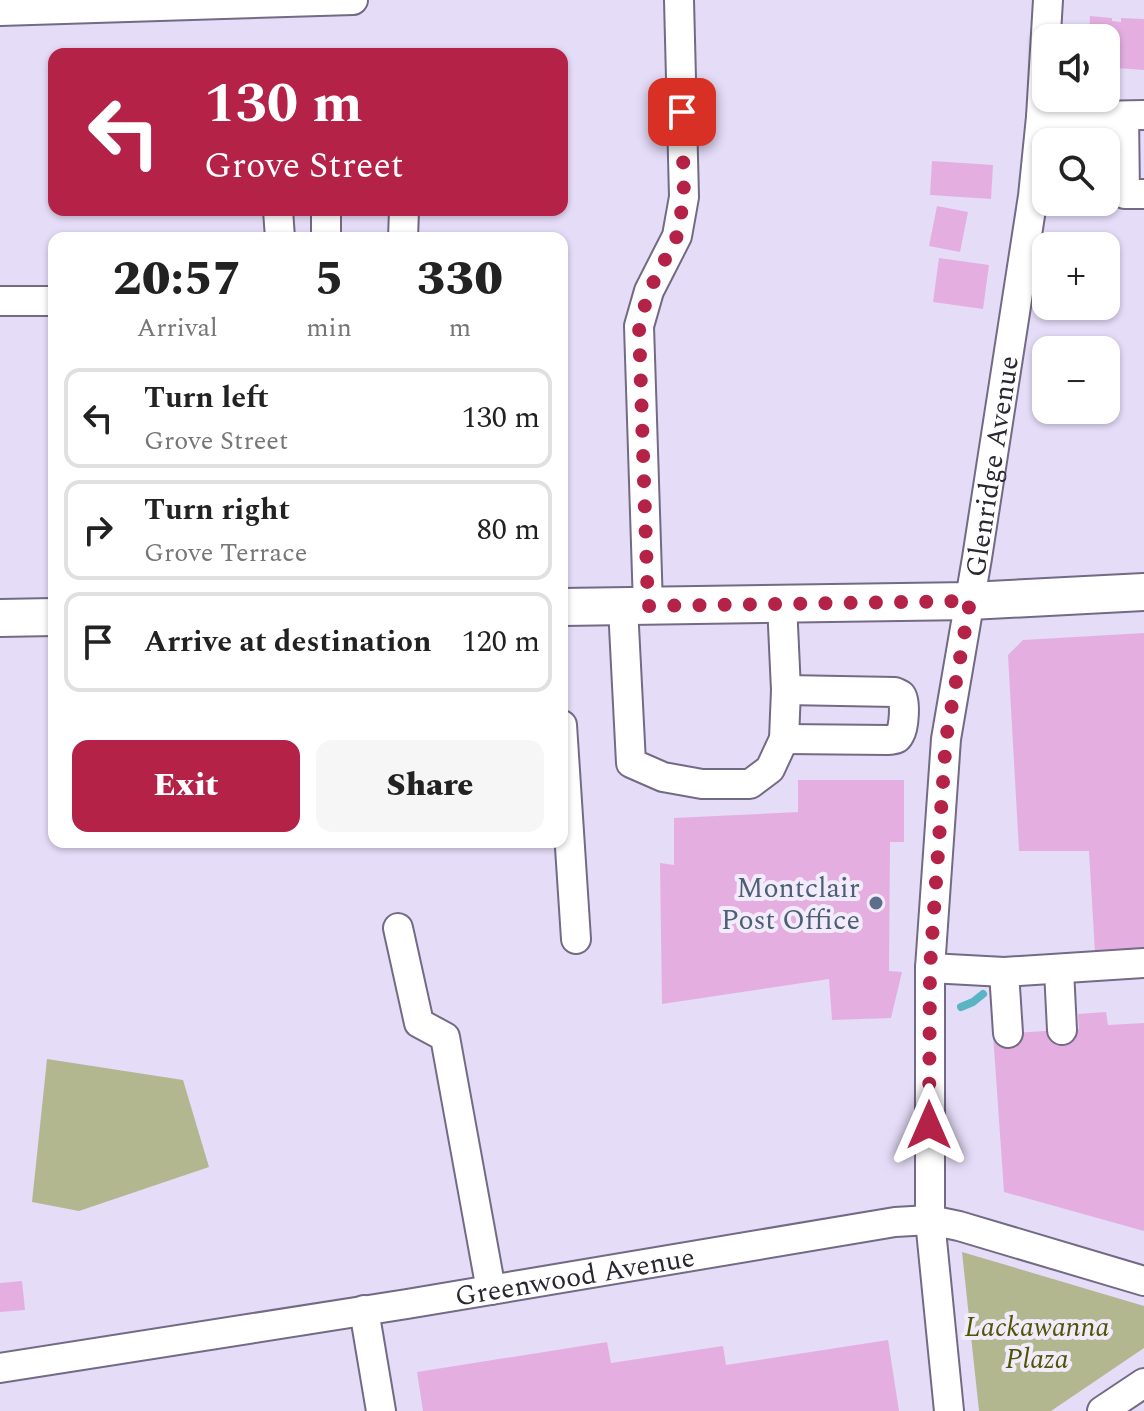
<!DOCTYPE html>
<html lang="en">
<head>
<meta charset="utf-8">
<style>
  :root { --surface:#fff; --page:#f6f6f6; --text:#222; --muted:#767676; --line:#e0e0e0; --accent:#b42248 }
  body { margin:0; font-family:Spectral,serif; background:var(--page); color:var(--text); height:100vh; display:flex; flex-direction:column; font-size:30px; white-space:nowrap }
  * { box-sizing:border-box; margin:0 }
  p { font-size:26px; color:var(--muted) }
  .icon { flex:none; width:44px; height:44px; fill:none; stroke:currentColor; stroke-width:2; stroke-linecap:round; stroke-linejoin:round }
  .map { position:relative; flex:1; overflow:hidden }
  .drawer { position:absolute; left:48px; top:232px; width:520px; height:616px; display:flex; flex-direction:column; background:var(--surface); border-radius:16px; box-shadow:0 2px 6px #0004 }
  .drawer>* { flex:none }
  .top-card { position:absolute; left:48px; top:48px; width:520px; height:168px; border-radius:16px; box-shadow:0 2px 6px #0004; background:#b42248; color:#fff; overflow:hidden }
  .buttons { position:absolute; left:1032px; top:24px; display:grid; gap:16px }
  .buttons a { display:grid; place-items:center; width:88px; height:88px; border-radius:16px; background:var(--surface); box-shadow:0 2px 6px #0004; font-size:40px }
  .pin { position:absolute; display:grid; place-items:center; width:68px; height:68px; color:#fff; margin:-34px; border-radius:16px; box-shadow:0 4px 12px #0006 }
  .me { position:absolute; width:88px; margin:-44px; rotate:0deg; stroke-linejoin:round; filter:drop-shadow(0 0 6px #0008) }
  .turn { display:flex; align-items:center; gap:28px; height:168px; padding:0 24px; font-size:36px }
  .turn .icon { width:104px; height:104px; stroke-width:2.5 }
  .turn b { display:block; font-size:56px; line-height:68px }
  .eta { display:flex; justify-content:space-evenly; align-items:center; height:136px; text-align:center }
  .eta b { font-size:48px; font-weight:800; line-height:56px }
  .button { display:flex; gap:16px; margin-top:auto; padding:16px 24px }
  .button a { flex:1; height:92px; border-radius:16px; background:var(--accent); color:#fff; font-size:32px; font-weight:800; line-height:92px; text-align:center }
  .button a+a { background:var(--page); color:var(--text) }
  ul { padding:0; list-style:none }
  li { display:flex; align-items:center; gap:24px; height:100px; margin:0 16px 12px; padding:0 8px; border:4px solid var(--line); border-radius:16px }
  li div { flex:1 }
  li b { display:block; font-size:30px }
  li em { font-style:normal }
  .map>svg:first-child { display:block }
  .green { fill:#b2b790 }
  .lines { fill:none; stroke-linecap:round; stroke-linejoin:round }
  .stream { stroke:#5ab4c3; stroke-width:8 }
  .building { fill:#e4afe0 }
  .minor-casing { stroke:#736a83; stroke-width:32 }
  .major-casing { stroke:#736a83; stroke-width:40 }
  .minor { stroke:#fff; stroke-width:28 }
  .major { stroke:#fff; stroke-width:36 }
  .route { stroke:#b42248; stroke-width:14; stroke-dasharray:0 25.2 }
  .service-dot { fill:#5c6f8a; stroke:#f1ebfc; stroke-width:3 }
  .labels { text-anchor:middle; stroke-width:8; stroke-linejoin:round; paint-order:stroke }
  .street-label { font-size:28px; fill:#2a2731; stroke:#f1ebfc }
  .service-label { font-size:28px; fill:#4e5e75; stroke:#f1ebfc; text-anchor:end }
  .park-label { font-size:28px; font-style:italic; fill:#505503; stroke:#f1ebfc }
</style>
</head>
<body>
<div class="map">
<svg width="1144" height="1411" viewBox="0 0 1144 1411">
  <rect width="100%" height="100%" fill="#e5dcf8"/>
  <g class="green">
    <path d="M47,1059L183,1080L209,1167L79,1211L32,1202Z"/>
    <path d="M962,1252L1144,1306V1348L1051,1411H979Z"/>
  </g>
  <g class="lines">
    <path class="stream" d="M961,1007L973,1002L983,994"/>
  </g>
  <g class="building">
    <path d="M1090,16L1112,18V21L1121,22V18L1144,19V70L1117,68L1119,43L1110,42L1108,65H1106V38H1089Z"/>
    <path d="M932,161L993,165L991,199L930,195Z"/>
    <path d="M937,206L968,212L960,252L929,246Z"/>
    <path d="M939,258L989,265L983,309L933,302Z"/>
    <path d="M1144,633V949L1095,953L1089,851H1019L1008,655L1023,640Z"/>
    <path d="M798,780H904V842H890L889,971L902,972L891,1018L832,1020L829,979L662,1004L660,863L674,865V818L798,812Z"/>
    <path d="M1106,1012L1108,1025L1144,1023V1231L1004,1192L993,1034L1079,1029L1078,1014Z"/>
    <path d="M22,1281L25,1310L0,1312V1283Z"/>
    <path d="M888,1340L899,1411H423L417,1372L607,1342L611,1363L723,1346L726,1365Z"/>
  </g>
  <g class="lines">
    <g class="minor-casing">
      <g id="minor">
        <path d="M0,11L353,0"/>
        <path d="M1124,116L1125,194H1144"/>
        <path d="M1041,117L1144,115"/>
        <path d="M278,210L280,238"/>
        <path d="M326,210V238"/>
        <path d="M403,238L404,210"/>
        <path d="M0,301H54"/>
        <path d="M648,606L639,326L649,291L677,236L684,197L679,0"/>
        <path d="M623,607L631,763L663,777L702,784H750L770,769L784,739L786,690L782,604"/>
        <path d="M562,725L576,939"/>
        <path d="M784,739L889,740C896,739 897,740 900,734C904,728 906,700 901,695C900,694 897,693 895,692L786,690"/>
        <path d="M398,928L419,1023L445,1037L491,1290"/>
        <path d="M930,968L1004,972L1144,963"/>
        <path d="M1059,970L1062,1030"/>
        <path d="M1004,972L1008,1033"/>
        <path d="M364,1310L381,1411"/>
        <path id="s1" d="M0,1368L407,1304L895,1222L930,1220L959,1226L1144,1281"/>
        <path id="s2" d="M949,1411L930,1220V968L946,739L977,558L1033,196L1041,117L1048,0"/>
        <path d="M1102,1411L1144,1383"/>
      </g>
    </g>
    <g class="major-casing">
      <g id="major">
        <path d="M562,607L970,601L1144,592"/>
        <path d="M0,618L54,617"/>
      </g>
    </g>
    <use href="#minor" class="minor"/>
    <use href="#major" class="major"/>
  </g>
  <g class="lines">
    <path class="route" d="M682,112L684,197L677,236L649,291L639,326L648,606L970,601L946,739L930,968L929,1125"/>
  </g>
  <circle class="service-dot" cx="876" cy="903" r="8"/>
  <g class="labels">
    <g class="street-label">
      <text dy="10" stroke="none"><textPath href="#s2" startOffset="950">Glenridge Avenue</textPath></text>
      <text dy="10" stroke="none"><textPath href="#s1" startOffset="582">Greenwood Avenue</textPath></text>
    </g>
    <g class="service-label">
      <text x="860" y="897">Montclair<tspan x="860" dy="32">Post Office</tspan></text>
    </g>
    <g class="park-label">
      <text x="1037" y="1336">Lackawanna<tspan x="1037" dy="32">Plaza</tspan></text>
    </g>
  </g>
</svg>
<div class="buttons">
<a><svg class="icon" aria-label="sound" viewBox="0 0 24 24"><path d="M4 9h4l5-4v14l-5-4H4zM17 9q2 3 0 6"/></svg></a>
<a><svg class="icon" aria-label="search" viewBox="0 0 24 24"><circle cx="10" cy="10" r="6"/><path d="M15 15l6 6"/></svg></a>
<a>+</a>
<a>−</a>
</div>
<div class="pin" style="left:682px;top:112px;background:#d93025"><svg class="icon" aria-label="arrive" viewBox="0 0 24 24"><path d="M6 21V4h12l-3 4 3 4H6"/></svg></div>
<svg class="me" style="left:929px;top:1125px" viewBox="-20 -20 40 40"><path d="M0-17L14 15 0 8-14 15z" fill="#b42248" stroke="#fff" stroke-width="4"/></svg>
<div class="top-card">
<div class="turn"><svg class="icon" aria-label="left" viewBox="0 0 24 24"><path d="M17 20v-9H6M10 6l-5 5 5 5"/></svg><div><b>130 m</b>Grove Street</div></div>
</div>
<section class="drawer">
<div class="eta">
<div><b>20:57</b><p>Arrival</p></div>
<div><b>5</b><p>min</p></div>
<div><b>330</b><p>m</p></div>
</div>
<ul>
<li><svg class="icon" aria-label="left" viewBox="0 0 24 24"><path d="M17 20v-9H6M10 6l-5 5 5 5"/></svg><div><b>Turn left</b><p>Grove Street</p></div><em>130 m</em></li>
<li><svg class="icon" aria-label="right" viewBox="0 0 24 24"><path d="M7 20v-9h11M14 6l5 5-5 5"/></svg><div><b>Turn right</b><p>Grove Terrace</p></div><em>80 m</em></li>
<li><svg class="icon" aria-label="arrive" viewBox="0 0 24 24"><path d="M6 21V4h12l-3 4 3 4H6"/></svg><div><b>Arrive at destination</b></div><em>120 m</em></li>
</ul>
<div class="button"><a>Exit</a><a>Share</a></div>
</section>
</div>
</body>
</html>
